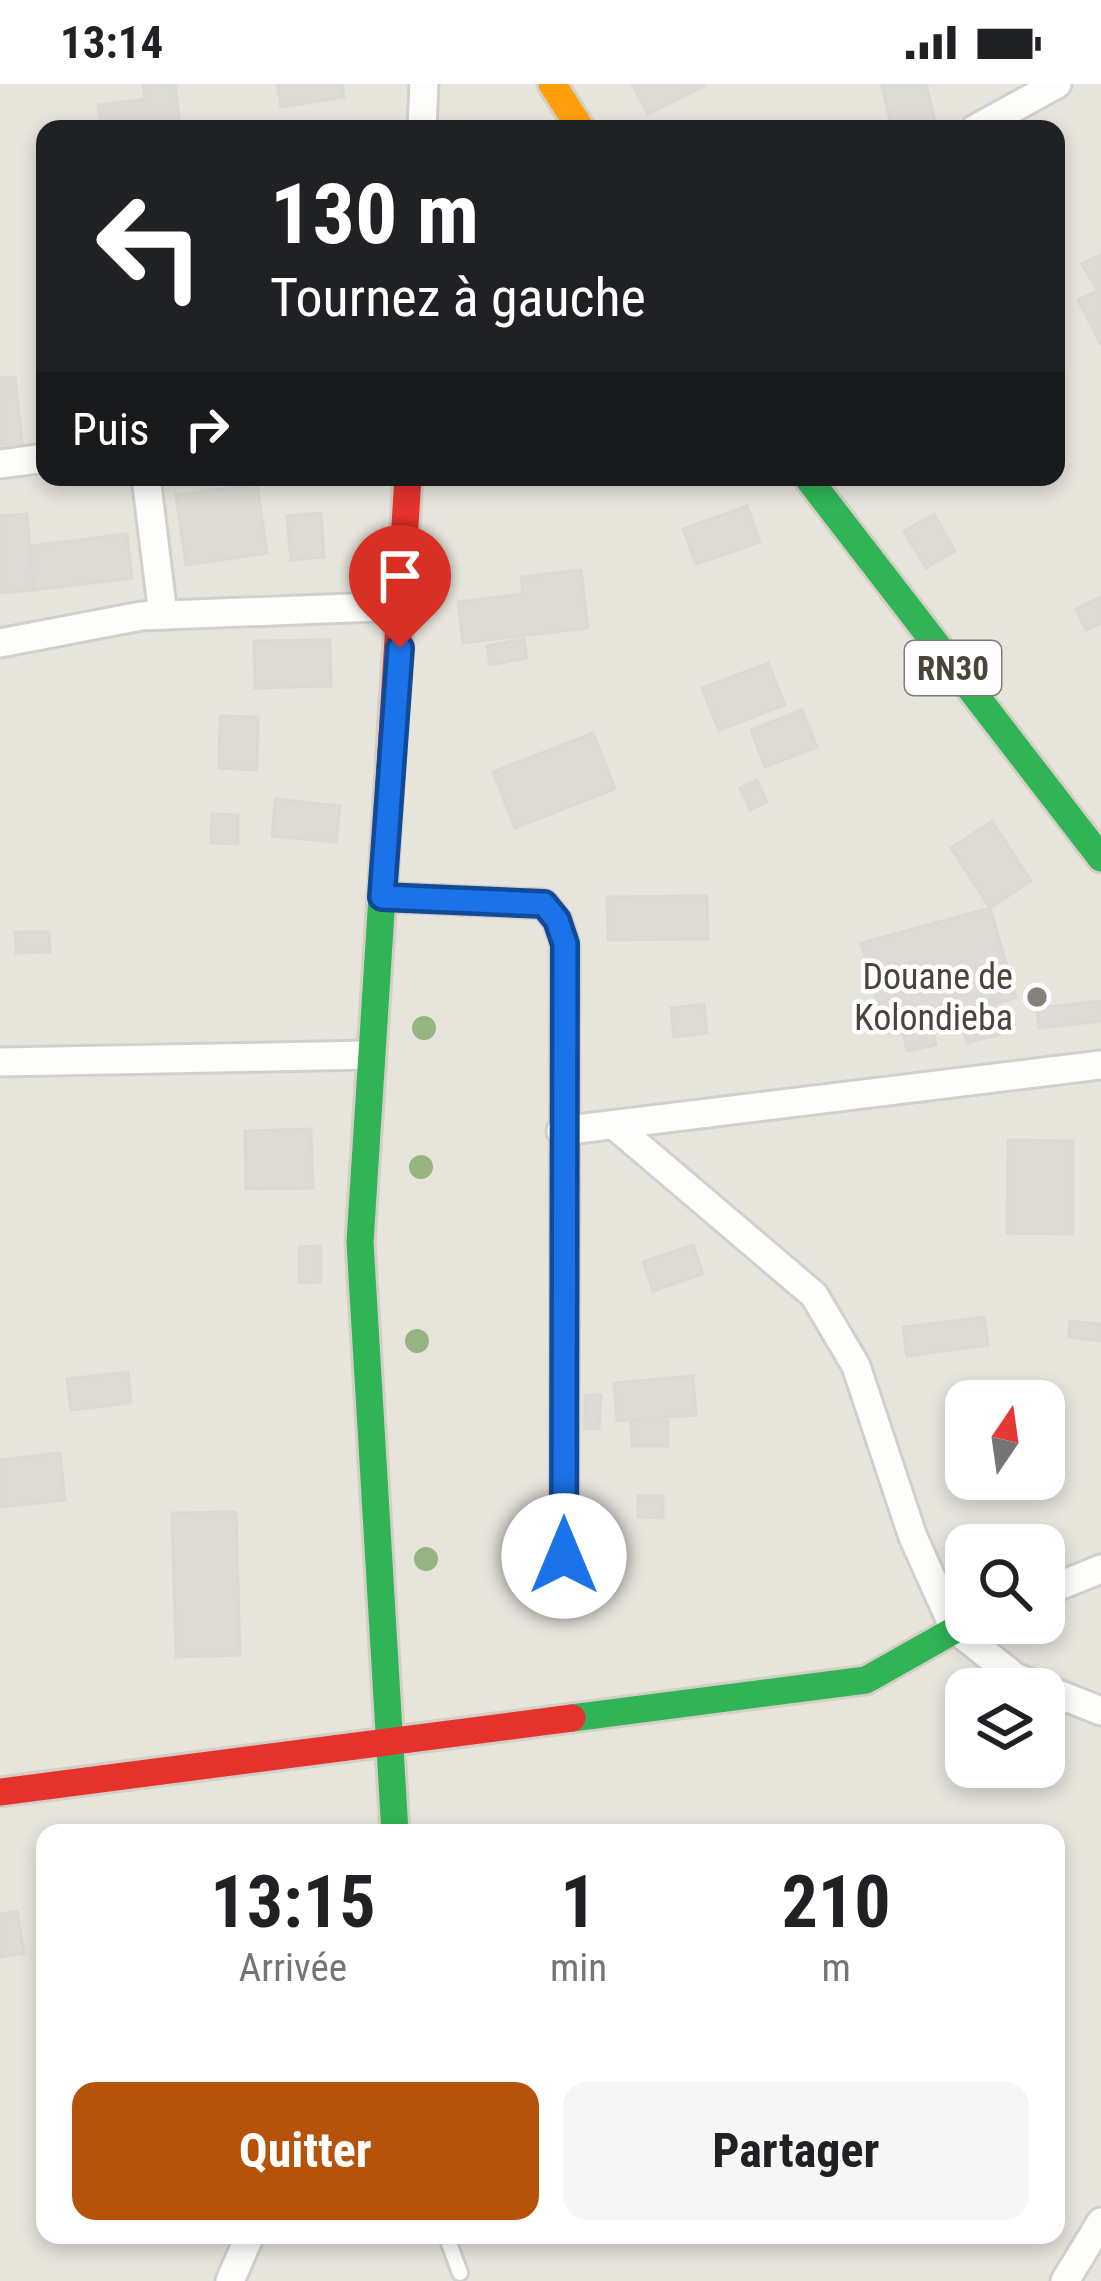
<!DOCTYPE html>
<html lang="fr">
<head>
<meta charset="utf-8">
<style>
  :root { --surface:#fff; --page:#f6f6f6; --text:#202124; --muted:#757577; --accent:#b45309 }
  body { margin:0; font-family:"Roboto Condensed",sans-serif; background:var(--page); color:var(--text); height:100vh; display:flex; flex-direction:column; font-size:45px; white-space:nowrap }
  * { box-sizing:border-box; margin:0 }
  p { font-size:39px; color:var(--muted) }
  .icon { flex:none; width:66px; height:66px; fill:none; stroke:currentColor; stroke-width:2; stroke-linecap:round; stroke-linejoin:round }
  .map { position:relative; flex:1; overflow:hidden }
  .drawer { position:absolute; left:36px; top:1740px; width:1029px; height:420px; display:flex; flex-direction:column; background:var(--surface); border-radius:24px; box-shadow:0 6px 18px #0003 }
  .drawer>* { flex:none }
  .guide { position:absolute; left:36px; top:36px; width:1029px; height:366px; border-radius:24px; box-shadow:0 6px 18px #0003; background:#202124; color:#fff; overflow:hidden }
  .needle { width:78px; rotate:13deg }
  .tools { position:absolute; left:945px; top:1296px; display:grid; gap:24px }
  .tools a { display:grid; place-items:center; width:120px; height:120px; border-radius:24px; background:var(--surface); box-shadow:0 6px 18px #0003; font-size:60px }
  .pin { position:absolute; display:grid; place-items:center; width:102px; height:102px; color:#fff; margin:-123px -51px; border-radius:50% 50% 50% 0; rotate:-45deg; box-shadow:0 0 12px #0007 }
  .pin .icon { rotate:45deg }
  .me { position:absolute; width:132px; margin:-66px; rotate:0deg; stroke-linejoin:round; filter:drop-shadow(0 0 9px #0008) }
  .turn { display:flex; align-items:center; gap:42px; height:252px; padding:0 36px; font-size:54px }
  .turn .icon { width:156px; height:156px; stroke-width:2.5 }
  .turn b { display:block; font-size:84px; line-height:102px }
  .then { display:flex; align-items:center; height:114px; padding:0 36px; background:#0003; gap:24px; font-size:45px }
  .eta { display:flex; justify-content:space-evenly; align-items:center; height:204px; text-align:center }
  .eta b { font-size:72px; font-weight:700; line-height:84px }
  .cta { display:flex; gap:24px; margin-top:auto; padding:24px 36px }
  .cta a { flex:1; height:138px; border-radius:24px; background:var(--accent); color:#fff; font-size:48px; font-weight:700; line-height:138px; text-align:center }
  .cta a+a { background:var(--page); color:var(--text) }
  .status { display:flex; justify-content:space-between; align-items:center; height:84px; padding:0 60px; background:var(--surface); direction:ltr }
  .status svg { height:33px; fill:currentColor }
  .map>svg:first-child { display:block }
  .residential { fill:#e7e4dc; fill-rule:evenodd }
  .building { fill:#dedbd6; stroke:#dcd9d4; stroke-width:3 }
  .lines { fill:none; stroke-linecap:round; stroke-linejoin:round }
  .lane-casing { stroke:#d2d0cb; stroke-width:20 }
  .street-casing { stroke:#d2d0cb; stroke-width:33 }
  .fast-casing { stroke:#d3cfc5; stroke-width:33 }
  .slow-casing { stroke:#d3cfc5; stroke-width:33 }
  .jam-casing { stroke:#d3cfc5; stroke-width:33 }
  .lane { stroke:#fdfdfc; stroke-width:14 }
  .street { stroke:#fdfdfc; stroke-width:27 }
  .fast { stroke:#30b455; stroke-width:27 }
  .slow { stroke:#ff9f0a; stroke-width:27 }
  .jam { stroke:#e5322d; stroke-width:27 }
  .tree { fill:#96b382 }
  .route-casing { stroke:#114b97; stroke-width:30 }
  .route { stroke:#1a73e8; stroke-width:21 }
  .poi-dot { fill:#868178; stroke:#fff; stroke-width:4.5 }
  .labels { text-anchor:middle; stroke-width:9; stroke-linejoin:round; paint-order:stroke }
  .shield { fill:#fff; stroke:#817c74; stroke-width:3 }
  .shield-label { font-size:33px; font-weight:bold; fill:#4b4439 }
  .poi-label { font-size:36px; fill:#4b4439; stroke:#fff; text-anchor:end }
</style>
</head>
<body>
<div class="status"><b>13:14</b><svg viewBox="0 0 49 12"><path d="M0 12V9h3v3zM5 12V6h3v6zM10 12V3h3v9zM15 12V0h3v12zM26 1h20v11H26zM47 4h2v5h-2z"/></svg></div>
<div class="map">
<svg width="1101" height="2197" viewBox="0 0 1101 2197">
  <rect width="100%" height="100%" fill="#f4f2ee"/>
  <path class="residential" d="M0,0H1101V2197H0ZM45,45H1056V393H45ZM966,1317H1044V1395H966ZM966,1461H1044V1539H966ZM966,1605H1044V1683H966ZM45,1749H1056V2151H45Z"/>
  <g class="building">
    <path d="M143,0H175L180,40L102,45L98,21L145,15Z"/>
    <path d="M277,0H342L344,13L281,23Z"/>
    <path d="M632,0H703L704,2L648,30Z"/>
    <path d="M926,0L937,44L892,45L882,1Z"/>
    <path d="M1101,170V202L1096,204L1082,180Z"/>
    <path d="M1101,205V261L1078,216Z"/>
    <path d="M15,293L22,359L0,361V294Z"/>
    <path d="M257,400L267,469L186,481L176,411Z"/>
    <path d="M747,422L760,458L696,480L683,445Z"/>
    <path d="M321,429L324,473L291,476L287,432Z"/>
    <path d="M27,430L34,506L0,509V432Z"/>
    <path d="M934,430L955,467L926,484L904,447Z"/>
    <path d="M127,450L132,494L34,506L30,462Z"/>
    <path d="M581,486L588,544L463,559L458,518L523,510L521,493Z"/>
    <path d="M1101,513V539L1086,546L1076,525Z"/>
    <path d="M524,555L527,574L490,581L487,562Z"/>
    <path d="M330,556L331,602L255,604L254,557Z"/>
    <path d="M768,579L785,621L719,646L702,604Z"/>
    <path d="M802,626L817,663L765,683L751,646Z"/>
    <path d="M220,632L258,633L257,686L219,684Z"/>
    <path d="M593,649L615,705L515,744L493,688Z"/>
    <path d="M757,696L767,718L750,726L740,704Z"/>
    <path d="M275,715L340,722L336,758L272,752Z"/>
    <path d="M212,730L238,731V760L211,759Z"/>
    <path d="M992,737L1031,797L990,824L951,764Z"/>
    <path d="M707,812L708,855L608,856L607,813Z"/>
    <path d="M990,824L1016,914L887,949L861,859Z"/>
    <path d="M15,848H49L50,868L16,869Z"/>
    <path d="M1101,917V937L1039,944L1037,924Z"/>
    <path d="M704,920L707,949L674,953L671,924Z"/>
    <path d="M994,921L1001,950L967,959L960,929Z"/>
    <path d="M931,941L936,961L907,967L903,948Z"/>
    <path d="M311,1045L313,1104L246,1105L245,1047Z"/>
    <path d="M1008,1056L1073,1057V1150L1007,1149Z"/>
    <path d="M693,1161L703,1190L653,1207L643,1178Z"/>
    <path d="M321,1162V1198L299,1199V1163Z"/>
    <path d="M984,1233L988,1261L907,1272L903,1243Z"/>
    <path d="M1070,1237L1101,1240V1257L1069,1253Z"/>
    <path d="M128,1288L131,1319L71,1326L67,1295Z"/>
    <path d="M693,1292L696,1331L617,1337L614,1299Z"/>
    <path d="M585,1311H601L599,1345H584Z"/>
    <path d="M631,1337H668V1362H632Z"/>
    <path d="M60,1369L65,1416L0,1423V1376Z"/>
    <path d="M638,1412H663V1434L638,1433Z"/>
    <path d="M236,1428L240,1571L176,1573L172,1429Z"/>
    <path d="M17,1827L24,1869L0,1873V1830Z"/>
  </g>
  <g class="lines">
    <g class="lane-casing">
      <path id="lane" d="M446,2151L460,2189"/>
    </g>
    <g class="street-casing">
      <g id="street">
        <path d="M422,45L424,0"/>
        <path d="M975,45L1057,0"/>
        <path d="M0,380L45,374"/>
        <path d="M146,393L163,531"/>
        <path d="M0,559L141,532L403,522"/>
        <path d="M382,813L544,820L557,836L565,860L564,1471"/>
        <path d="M0,978L371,971"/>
        <path d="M614,1041L814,1211L856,1282L913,1453L954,1544L1015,1593L1101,1627"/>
        <path d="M561,1047L1101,981"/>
        <path d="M1044,1508L1101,1485"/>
        <path d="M230,2197L250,2151"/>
        <path d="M1065,2197L1101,2138"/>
      </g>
    </g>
    <g class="fast-casing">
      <g id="fast">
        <path d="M807,393L1101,774"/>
        <path d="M385,765L360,1158L395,1749"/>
        <path d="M572,1634L866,1596L967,1539"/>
      </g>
    </g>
    <g class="slow-casing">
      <path id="slow" d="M552,0L581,45"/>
    </g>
    <g class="jam-casing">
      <g id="jam">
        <path d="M385,765L408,393"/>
        <path d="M0,1708L572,1634"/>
      </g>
    </g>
    <use href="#lane" class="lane"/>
    <use href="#street" class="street"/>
    <use href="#fast" class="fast"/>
    <use href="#slow" class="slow"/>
    <use href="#jam" class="jam"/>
  </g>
  <g class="tree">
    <circle cx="424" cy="944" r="12"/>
    <circle cx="421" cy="1083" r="12"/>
    <circle cx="417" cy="1257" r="12"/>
    <circle cx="426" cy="1475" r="12"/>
  </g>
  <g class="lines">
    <g class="route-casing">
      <path id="route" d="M400,564L382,813L544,820L557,836L565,860L564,1472"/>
    </g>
    <use href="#route" class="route"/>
  </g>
  <circle class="poi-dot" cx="1037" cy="913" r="12"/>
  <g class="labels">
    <rect class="shield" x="905" y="557" width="96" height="54" rx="9"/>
    <g class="shield-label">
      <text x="953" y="596">RN30</text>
    </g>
    <g class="poi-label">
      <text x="1013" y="905">Douane de<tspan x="1013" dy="41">Kolondieba</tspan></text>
    </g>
  </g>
</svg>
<div class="tools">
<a><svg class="needle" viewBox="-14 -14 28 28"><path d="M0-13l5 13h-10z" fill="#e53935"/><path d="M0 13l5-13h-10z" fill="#757577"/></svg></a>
<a><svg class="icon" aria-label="search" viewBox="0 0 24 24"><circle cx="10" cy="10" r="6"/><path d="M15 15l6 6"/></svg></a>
<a><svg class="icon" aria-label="layers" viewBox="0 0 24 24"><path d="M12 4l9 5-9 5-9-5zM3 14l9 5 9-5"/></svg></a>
</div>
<div class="pin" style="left:400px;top:564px;background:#d93025"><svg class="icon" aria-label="arrive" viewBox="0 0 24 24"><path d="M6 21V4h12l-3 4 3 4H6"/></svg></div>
<svg class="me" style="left:564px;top:1472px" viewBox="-20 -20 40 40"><circle r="19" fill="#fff"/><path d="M0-13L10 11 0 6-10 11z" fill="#1a73e8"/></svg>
<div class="guide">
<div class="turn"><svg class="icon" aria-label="left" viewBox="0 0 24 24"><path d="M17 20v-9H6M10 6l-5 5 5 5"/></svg><div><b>130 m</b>Tournez à gauche</div></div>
<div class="then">Puis<svg class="icon" aria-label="right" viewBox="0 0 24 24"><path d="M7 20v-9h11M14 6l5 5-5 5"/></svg></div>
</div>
<section class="drawer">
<div class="eta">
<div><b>13:15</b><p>Arrivée</p></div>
<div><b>1</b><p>min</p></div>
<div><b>210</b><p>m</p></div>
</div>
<div class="cta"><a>Quitter</a><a>Partager</a></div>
</section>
</div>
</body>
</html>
